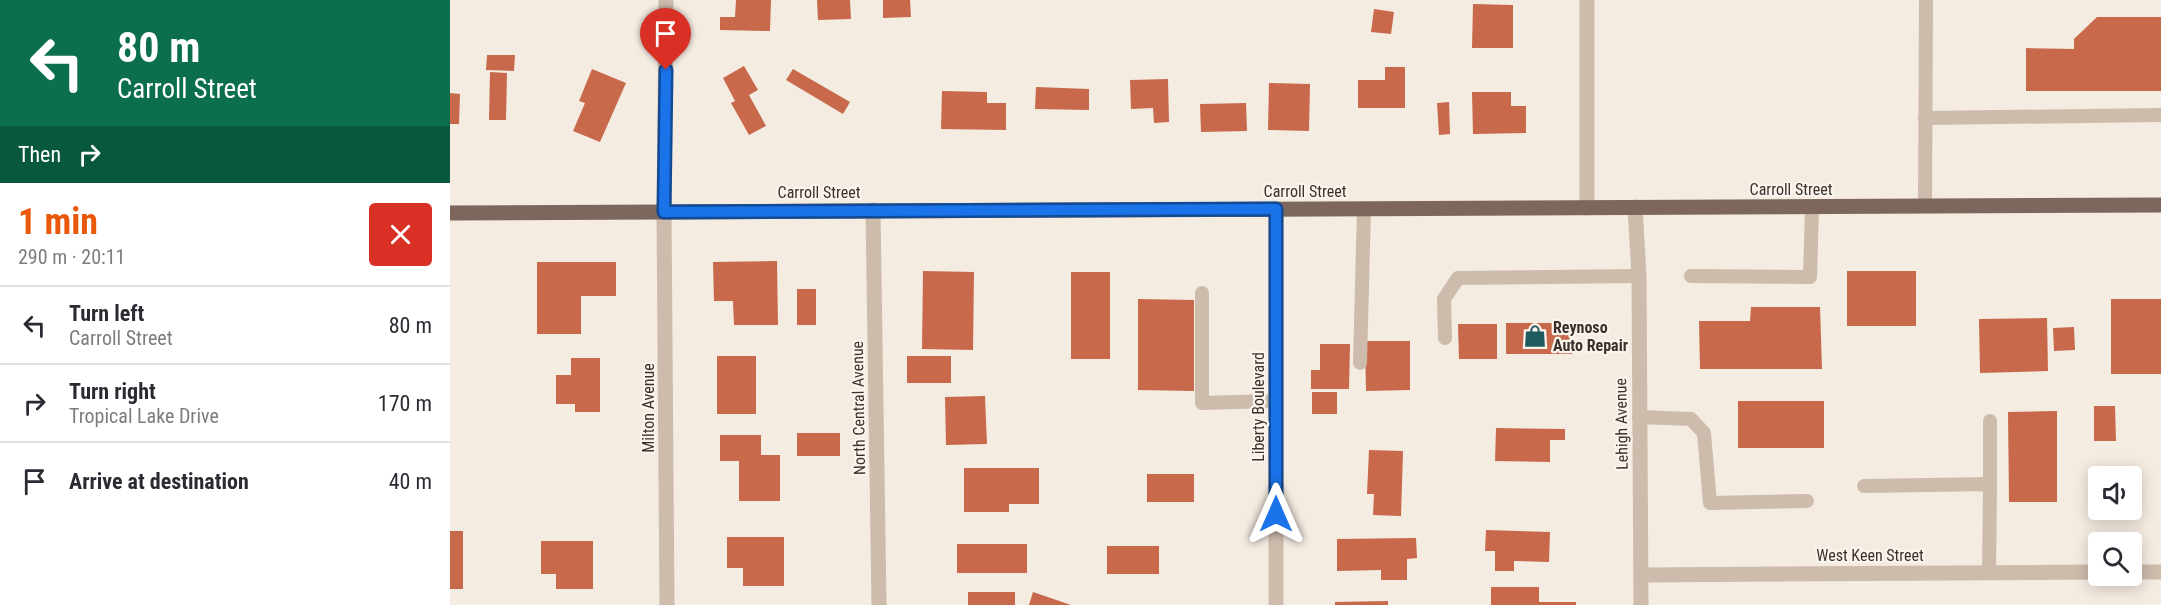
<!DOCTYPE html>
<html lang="en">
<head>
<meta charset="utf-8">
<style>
  :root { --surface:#fff; --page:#f2f2f3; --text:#2b2b33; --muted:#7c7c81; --line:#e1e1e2; --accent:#ea580c }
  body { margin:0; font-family:"Roboto Condensed",sans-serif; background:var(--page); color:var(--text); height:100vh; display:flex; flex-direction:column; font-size:22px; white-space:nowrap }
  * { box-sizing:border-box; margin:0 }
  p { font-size:20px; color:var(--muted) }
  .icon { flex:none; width:33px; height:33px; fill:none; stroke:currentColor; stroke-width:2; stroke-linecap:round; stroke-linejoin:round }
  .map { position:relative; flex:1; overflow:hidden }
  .details { display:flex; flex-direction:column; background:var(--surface); width:450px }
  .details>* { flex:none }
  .hud { background:#0b6e4f; color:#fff; overflow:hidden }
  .buttons { position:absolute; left:1638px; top:466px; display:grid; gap:12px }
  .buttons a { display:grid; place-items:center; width:54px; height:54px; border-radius:6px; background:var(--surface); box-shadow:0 3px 15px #0003; font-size:30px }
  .pin { position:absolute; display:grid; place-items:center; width:51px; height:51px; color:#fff; margin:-62px -26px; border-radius:50% 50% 50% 0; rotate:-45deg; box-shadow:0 0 6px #0007 }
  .pin .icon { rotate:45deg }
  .me { position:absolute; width:66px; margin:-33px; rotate:0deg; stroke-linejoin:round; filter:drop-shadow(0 0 4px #0008) }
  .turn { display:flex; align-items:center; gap:21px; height:126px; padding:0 18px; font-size:27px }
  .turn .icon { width:78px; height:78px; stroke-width:2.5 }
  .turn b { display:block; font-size:42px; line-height:51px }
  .then { display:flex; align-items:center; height:57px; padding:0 18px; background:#0003; gap:12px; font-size:22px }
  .round { display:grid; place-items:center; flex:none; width:63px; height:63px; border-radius:6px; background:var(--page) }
  .head { display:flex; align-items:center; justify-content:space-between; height:102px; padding:0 18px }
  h1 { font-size:36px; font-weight:700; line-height:45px; color:var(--accent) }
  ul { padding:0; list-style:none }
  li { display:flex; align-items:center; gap:18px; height:78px; padding:0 18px; border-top:2px solid var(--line) }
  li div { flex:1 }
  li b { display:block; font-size:22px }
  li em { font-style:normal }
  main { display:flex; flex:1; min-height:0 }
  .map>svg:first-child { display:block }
  .building { fill:#c8694b }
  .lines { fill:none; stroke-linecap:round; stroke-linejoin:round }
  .service { stroke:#cdbbac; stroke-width:14 }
  .minor { stroke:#cdbbac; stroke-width:15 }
  .primary { stroke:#7d675c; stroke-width:15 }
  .route-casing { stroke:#114b97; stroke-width:15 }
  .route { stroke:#1a73e8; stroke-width:10 }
  .labels { text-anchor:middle; stroke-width:4.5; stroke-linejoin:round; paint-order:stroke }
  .street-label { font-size:16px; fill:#3b302b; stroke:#fbf5ee }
  .poi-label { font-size:16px; font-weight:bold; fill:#3b302b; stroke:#fbf5ee; text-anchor:start }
</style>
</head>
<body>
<main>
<section class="details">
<div class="hud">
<div class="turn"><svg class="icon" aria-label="left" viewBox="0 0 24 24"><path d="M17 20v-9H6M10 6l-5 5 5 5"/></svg><div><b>80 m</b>Carroll Street</div></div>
<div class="then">Then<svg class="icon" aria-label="right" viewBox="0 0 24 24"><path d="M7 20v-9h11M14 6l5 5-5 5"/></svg></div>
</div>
<div class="head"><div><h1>1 min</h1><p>290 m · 20:11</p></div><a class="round" style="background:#d93025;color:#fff"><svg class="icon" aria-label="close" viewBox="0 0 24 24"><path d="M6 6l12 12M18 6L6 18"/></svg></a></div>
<ul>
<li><svg class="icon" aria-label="left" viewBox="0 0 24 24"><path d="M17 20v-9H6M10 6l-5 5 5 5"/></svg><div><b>Turn left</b><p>Carroll Street</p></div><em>80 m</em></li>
<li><svg class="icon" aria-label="right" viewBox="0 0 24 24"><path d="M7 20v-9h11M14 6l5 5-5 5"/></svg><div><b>Turn right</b><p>Tropical Lake Drive</p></div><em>170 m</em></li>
<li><svg class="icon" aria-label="arrive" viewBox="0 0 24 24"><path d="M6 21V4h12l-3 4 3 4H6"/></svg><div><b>Arrive at destination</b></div><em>40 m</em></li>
</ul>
</section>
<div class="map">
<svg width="1711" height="605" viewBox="0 0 1711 605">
  <rect width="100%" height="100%" fill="#f4ebe1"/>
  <g class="building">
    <path d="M286,0H321L320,31L270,30V17H285Z"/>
    <path d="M367,0H400L401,19L368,20Z"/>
    <path d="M433,0H460L461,17L433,18Z"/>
    <path d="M1023,4L1063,5V48H1022Z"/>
    <path d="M924,9L944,12L941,34L921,32Z"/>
    <path d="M1647,17H1711V91H1576V48L1624,49V39Z"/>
    <path d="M37,55H65L64,71L36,70Z"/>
    <path d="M294,66L308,90L299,95L316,126L299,135L281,103L285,101L273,78Z"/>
    <path d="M935,67H955V108H908V80H935Z"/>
    <path d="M142,69L176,83L150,142L123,131L135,103L129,101Z"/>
    <path d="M343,69L400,102L393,114L336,80Z"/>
    <path d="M40,72L57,73L56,120H39Z"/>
    <path d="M718,79L719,122L704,123L703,108L681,109L680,80Z"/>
    <path d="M819,83L860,84L859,131L818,130Z"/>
    <path d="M586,87L639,89V110L585,109Z"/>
    <path d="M492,91L537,92V103H556V130L491,129Z"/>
    <path d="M1022,92H1061V106H1076V133L1023,134Z"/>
    <path d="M0,93L10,94L9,124H0Z"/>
    <path d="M999,102L1000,134L989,135L987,103Z"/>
    <path d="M796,103L797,131L751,132L750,104Z"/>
    <path d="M327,261L328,325H284L283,301H264L263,262Z"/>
    <path d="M87,262H166V296H131V334H87Z"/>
    <path d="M473,271L524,272L523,350L472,349Z"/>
    <rect x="1397" y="271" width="69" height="55"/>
    <rect x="621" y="272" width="39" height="87"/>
    <rect x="347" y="289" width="19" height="36"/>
    <path d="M688,299L744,300V391L688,390Z"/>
    <rect x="1661" y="299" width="50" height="75"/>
    <path d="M1301,307H1370L1372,369H1250L1249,321H1300Z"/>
    <path d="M1597,318L1598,371L1530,373L1529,319Z"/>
    <rect x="1056" y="323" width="66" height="31"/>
    <path d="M1008,324H1047V359H1009Z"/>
    <path d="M1624,327L1625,350L1604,351L1603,328Z"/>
    <path d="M915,341H960V390L916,391Z"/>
    <path d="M870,344H900L899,389H861V370H870Z"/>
    <rect x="267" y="356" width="39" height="58"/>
    <rect x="457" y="356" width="44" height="27"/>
    <path d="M121,358H150V412H125V404H106V375H121Z"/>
    <rect x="862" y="392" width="25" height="22"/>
    <path d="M535,396L537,444L496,445L495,397Z"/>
    <rect x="1288" y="401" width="86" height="47"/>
    <path d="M1644,406H1665L1666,441H1644Z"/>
    <path d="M1607,411V502H1559L1558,412Z"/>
    <path d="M1046,428L1115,429V440H1100V462L1045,461Z"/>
    <rect x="347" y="433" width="43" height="23"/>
    <path d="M270,435H311V455H330V501H289V461H270Z"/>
    <path d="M919,450L953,451L951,516L923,515L924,494H917Z"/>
    <path d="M514,468H589V504H559V512H514Z"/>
    <rect x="697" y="474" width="47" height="28"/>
    <path d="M1036,530L1100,532L1099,562L1064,561V571H1045V551H1035Z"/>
    <rect x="0" y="531" width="13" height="58"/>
    <path d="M277,537H334V586H293V568H277Z"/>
    <path d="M966,538L967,558L957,559V580H931V570L887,571V539Z"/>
    <path d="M91,541H143V589H106V574H91Z"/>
    <rect x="507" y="544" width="70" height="29"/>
    <rect x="657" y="546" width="52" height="28"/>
    <path d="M1041,587H1089V602H1126V605H1041Z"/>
    <rect x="518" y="592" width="47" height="13"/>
    <path d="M583,592L621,605H579Z"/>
    <path d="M938,601V605H885V602Z"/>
  </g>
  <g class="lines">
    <g class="service">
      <path d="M1475,118L1711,115"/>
      <path d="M1475,206L1476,0"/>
      <path d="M1241,276L1360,277L1362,207"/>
      <path d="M752,293V403L826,401"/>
      <path d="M995,338L994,299L1008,278L1189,276"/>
      <path d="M910,363L914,209"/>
      <path d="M1189,417L1241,419L1254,433L1260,503L1357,501"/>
      <path d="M1540,421V484"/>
      <path d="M1414,486L1540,484L1539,573"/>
    </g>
    <g class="minor">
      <path d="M216,0L214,211L217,605"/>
      <path d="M1137,0V208"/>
      <path d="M1185,207L1189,276L1191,605"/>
      <path d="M826,209V605"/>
      <path d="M423,210L429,605"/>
      <path d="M1682,572H1711"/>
      <path d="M1192,575L1648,572"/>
    </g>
    <path class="primary" d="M0,213L1711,205"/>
  </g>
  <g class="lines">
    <g class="route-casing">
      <path id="route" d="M216,70L214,212L826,209V514"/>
    </g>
    <use href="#route" class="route"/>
  </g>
  <defs>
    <g id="shop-bare" transform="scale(1.8)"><path d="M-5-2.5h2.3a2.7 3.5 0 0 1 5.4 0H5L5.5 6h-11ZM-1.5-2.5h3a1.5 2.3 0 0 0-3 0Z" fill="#1f5a5e" stroke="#fbf5ee" stroke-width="2.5" paint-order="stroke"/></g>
  </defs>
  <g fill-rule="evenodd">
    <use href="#shop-bare" x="1085" y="336"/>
  </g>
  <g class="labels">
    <g class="street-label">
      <text x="1341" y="195">Carroll Street</text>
      <text x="855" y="197">Carroll Street</text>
      <text x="369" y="198">Carroll Street</text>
      <text transform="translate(808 407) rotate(-90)" y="6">Liberty Boulevard</text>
      <text transform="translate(198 408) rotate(-90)" y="6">Milton Avenue</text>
      <text transform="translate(408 408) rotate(-91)" y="6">North Central Avenue</text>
      <text transform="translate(1171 424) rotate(-91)" y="6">Lehigh Avenue</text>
      <text x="1420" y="561">West Keen Street</text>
    </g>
    <g class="poi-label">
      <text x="1103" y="333">Reynoso<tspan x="1103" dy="18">Auto Repair</tspan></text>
    </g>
  </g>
</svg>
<div class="buttons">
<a><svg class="icon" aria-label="sound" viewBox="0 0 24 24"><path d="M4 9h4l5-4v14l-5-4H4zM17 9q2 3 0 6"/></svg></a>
<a><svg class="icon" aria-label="search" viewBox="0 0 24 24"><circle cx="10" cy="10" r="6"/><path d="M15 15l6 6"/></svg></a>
</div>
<div class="pin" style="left:216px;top:70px;background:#d93025"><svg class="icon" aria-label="arrive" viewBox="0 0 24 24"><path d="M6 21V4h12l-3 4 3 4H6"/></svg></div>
<svg class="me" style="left:826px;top:514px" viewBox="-20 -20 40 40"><path d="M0-17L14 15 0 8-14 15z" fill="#1a73e8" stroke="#fff" stroke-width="4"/></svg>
</div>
</main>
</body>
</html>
